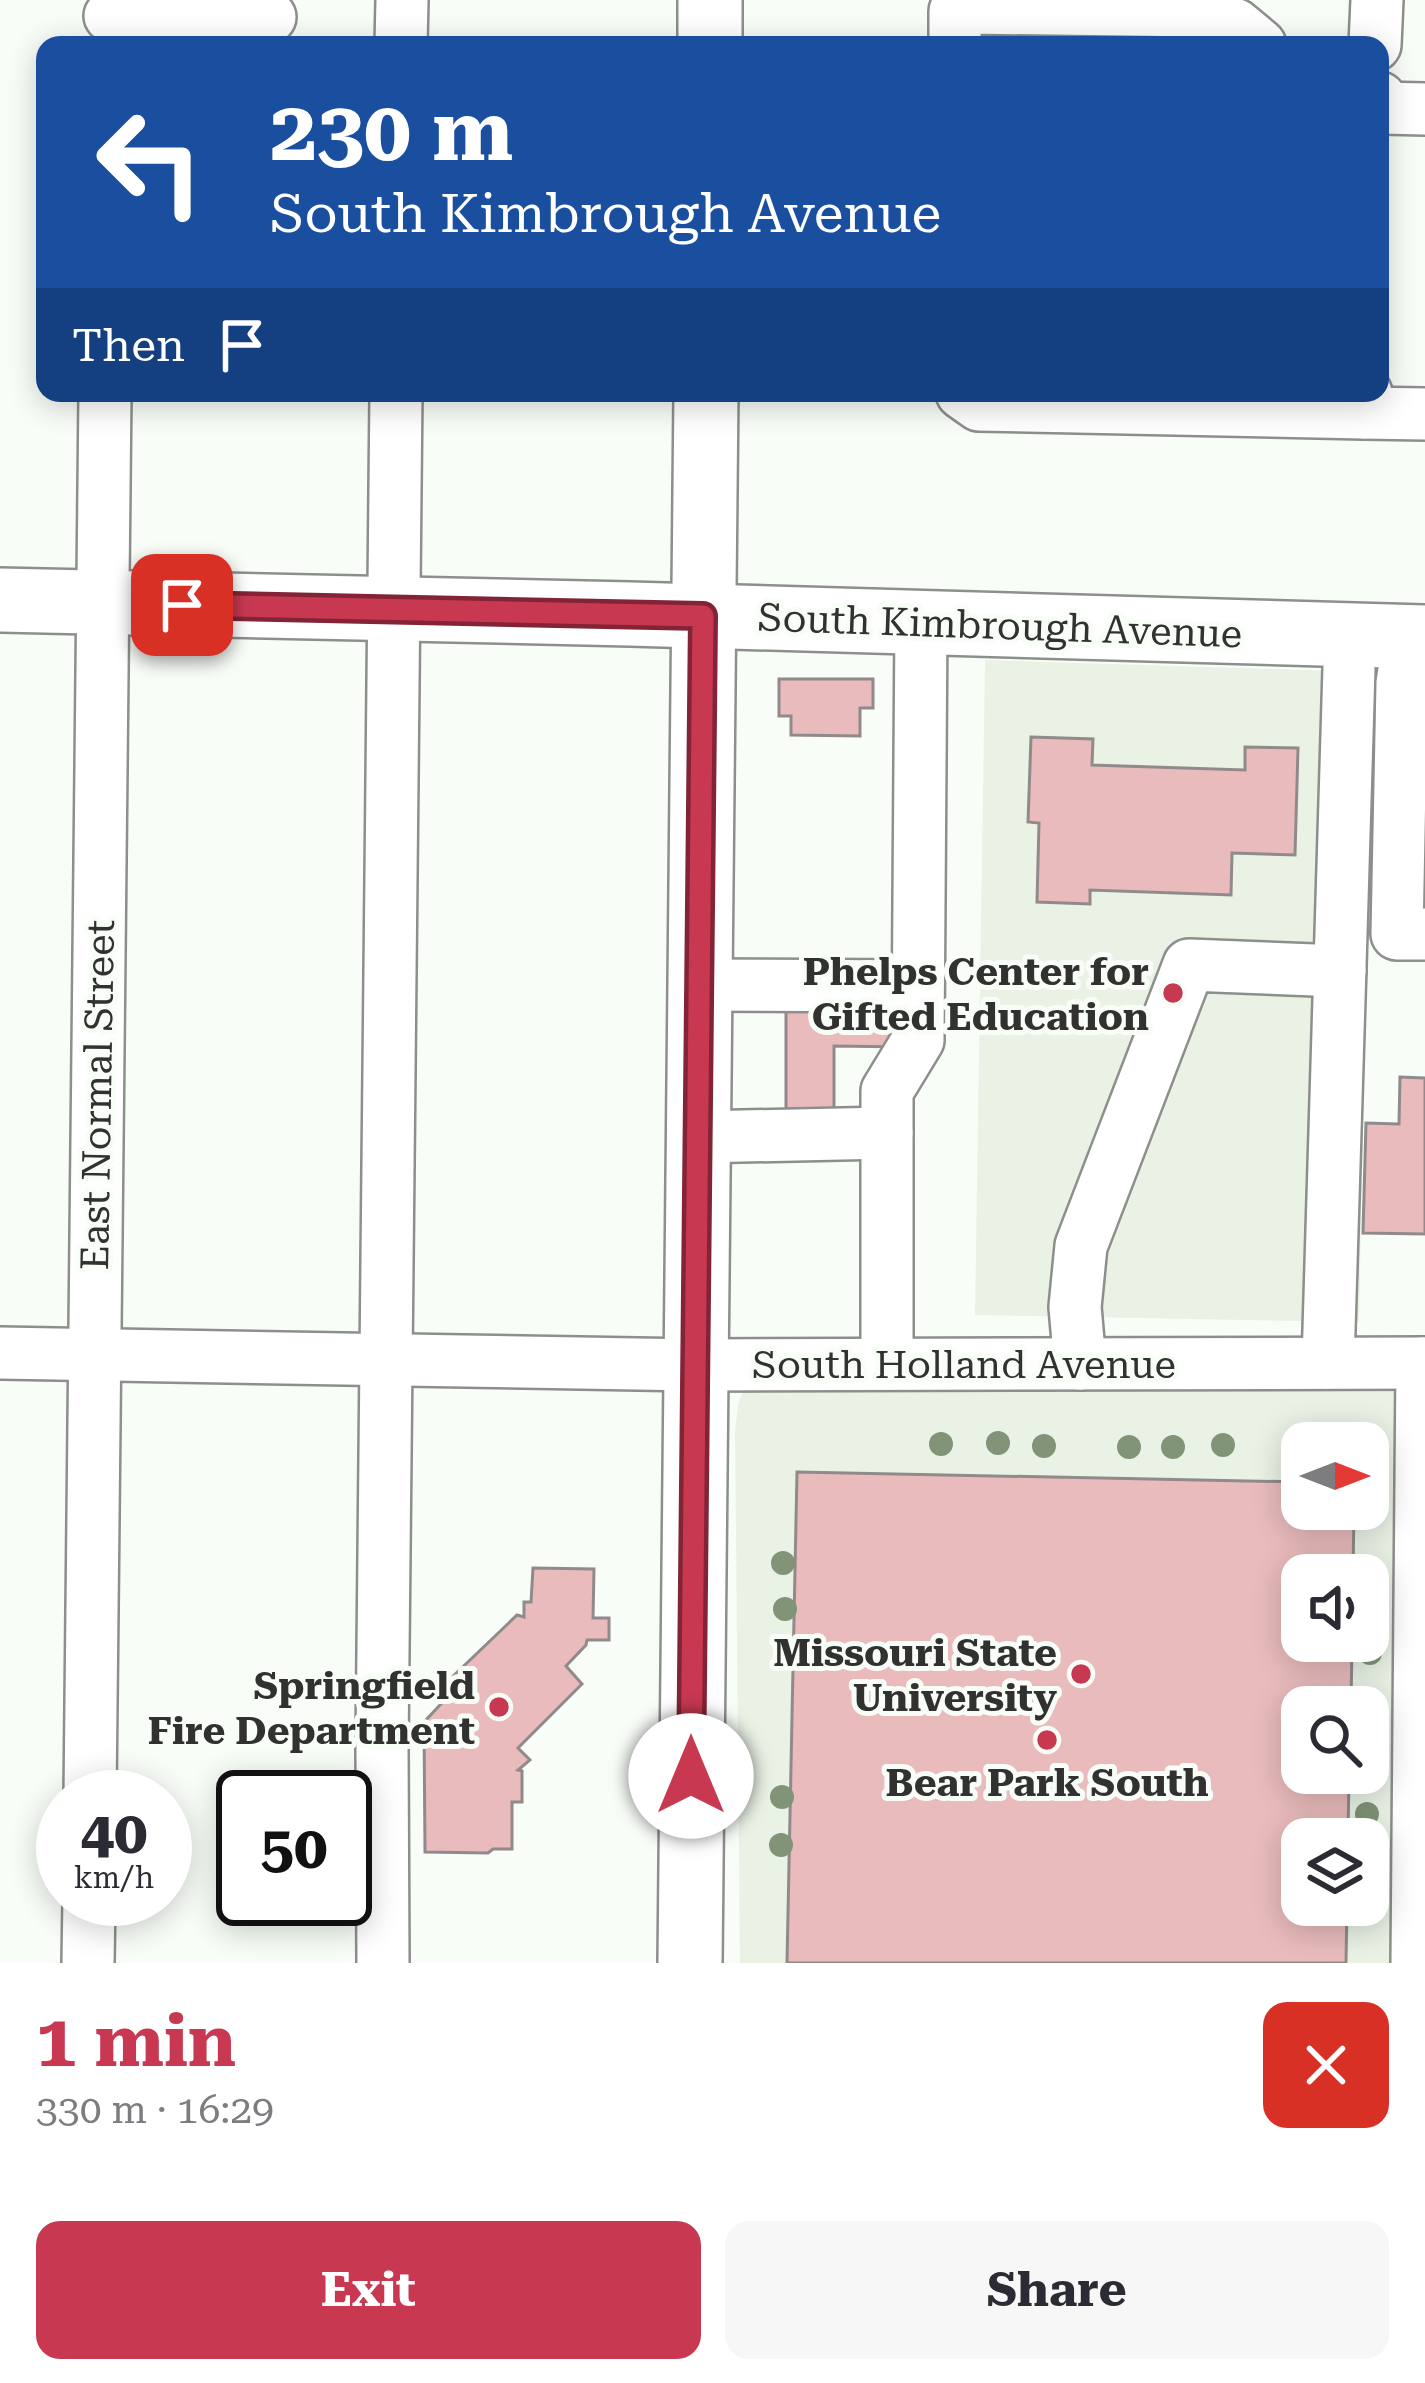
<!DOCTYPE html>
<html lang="en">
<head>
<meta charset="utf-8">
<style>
  :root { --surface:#fff; --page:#f7f7f7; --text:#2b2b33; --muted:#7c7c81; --accent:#c83851 }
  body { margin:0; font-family:"Roboto Serif",serif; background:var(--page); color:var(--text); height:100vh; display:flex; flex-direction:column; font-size:45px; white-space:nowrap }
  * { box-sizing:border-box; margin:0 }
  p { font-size:39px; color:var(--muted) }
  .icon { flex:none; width:66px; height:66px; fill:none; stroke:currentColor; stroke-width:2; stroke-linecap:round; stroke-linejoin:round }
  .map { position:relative; height:1963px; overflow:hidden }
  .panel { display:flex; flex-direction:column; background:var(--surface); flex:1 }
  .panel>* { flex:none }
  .guide { position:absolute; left:36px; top:36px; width:1353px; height:366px; border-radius:24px; box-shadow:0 6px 30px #0003; background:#1a4fa0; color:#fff; overflow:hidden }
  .needle { width:78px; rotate:90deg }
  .tools { position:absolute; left:1281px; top:1422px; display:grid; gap:24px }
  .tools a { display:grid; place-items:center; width:108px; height:108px; border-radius:24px; background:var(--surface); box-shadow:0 6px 30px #0003; font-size:60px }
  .speed { position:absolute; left:36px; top:1770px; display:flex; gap:24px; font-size:60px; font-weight:700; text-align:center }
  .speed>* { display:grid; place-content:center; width:156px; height:156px; border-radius:50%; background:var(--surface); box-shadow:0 6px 30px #0003; line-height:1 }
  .speed small { font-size:30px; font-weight:400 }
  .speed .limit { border:6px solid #111; border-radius:18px; background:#fff; color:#111 }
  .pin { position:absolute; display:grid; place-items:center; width:102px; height:102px; color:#fff; margin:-51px; border-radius:24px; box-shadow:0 6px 18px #0006 }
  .me { position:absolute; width:132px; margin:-66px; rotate:0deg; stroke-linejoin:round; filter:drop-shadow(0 0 9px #0008) }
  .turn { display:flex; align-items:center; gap:42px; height:252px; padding:0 36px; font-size:54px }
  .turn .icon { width:156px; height:156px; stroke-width:2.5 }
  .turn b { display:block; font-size:84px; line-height:102px }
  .then { display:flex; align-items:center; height:114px; padding:0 36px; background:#0003; gap:24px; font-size:45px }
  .round { display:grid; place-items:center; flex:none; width:126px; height:126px; border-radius:24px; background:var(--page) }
  .head { display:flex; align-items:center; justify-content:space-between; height:204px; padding:0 36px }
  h1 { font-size:72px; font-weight:700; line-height:90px; color:var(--accent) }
  .primary-button { display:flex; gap:24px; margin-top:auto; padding:24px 36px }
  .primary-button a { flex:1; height:138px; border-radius:24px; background:var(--accent); color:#fff; font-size:48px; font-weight:700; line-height:138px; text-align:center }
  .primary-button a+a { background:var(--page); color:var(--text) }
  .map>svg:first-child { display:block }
  .built { fill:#eaf2e6; fill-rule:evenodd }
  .building { fill:#e9bbbc; stroke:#908a8a; stroke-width:3 }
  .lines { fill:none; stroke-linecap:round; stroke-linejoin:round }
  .minor-casing { stroke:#8c8f8b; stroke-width:56 }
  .major-casing { stroke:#8c8f8b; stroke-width:68 }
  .minor { stroke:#fff; stroke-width:51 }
  .major { stroke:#fff; stroke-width:63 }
  .tree { fill:#819477 }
  .route-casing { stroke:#822435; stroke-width:30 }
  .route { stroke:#c83851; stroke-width:21 }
  .poi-dot { fill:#c83851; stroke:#f9fdf8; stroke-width:4.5 }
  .labels { text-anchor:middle; stroke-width:10; stroke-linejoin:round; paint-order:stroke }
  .street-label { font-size:39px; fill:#313230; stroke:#f9fdf8 }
  .poi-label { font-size:39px; font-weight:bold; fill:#313230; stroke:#f9fdf8; text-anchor:end }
</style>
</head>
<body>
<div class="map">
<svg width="1425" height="1963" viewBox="0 0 1425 1963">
  <rect width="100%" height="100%" fill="#f9fdf8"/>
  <g class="built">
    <path d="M985,660L1372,672L1359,1322L975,1315Z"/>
    <path d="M1425,1384V1963H740L735,1431L738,1405L744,1388ZM1302,1443H1368V1509H1302ZM1302,1575H1368V1641H1302ZM1302,1707H1368V1773H1302ZM1302,1839H1368V1905H1302Z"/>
  </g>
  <g class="building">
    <path d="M779,679H873V708H860V736L791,735V716H779Z"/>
    <path d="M1031,737L1093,739L1092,765L1245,770V747L1298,748L1295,855L1232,853L1231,895L1090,890V904L1037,902L1039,823L1028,822Z"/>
    <path d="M786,998H904V1047L834,1046V1127L786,1126Z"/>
    <path d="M1400,1077L1425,1078V1234L1363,1233L1366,1123L1399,1124Z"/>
    <path d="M797,1472L1302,1482V1509H1354L1353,1575H1302V1641H1352L1351,1707H1302V1773H1349L1348,1839H1302V1905H1347L1346,1963H787Z"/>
    <path d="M533,1568L594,1569L593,1618H609V1640H587L586,1645L566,1666L582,1684L518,1748L530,1760L518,1770L522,1771V1802H512V1849H493L488,1853L425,1852L424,1722L453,1691L445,1684L517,1615L524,1617V1602H531Z"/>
  </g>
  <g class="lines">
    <g class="minor-casing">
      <g id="minor">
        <path d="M110,16L270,17"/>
        <path d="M401,45L402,0"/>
        <path d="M955,45V11L969,8L1203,11L1236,25L1260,45"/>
        <path d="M1375,45L1377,0"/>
        <path d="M1380,98L1382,108L1425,109"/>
        <path d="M962,393L979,405L1364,413"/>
        <path d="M1366,393L1364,413L1425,414"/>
        <path d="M1409,637L1402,683L1397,934H1425"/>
        <path d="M699,985L918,986"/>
        <path d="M697,1137L887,1133"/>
        <path d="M0,1353L695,1365L1425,1363"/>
        <path d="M1328,1363L1350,635"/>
        <path d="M887,1364V1091L918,1040L921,622"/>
        <path d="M1080,1364L1075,1307L1081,1246L1189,965L1340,971"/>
        <path d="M90,1797L105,393"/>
        <path d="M88,1963L89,1899"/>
        <path d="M383,1963L382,1746L396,393"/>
        <path d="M1417,1963L1422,1363"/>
      </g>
    </g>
    <g class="major-casing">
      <g id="major">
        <path d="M710,45V0"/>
        <path d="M0,600L630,614L1425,637"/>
        <path d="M690,1963L706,393"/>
      </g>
    </g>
    <use href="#minor" class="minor"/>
    <use href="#major" class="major"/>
  </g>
  <g class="tree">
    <circle cx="998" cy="1443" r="12"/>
    <circle cx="941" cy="1444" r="12"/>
    <circle cx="1223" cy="1445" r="12"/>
    <circle cx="1044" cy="1446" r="12"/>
    <circle cx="1129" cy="1447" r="12"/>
    <circle cx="1173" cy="1447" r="12"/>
    <circle cx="783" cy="1563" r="12"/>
    <circle cx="785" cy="1609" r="12"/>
    <circle cx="784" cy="1652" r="12"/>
    <circle cx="1370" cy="1653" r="12"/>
    <circle cx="782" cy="1797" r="12"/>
    <circle cx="1367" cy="1814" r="12"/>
    <circle cx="781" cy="1845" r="12"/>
  </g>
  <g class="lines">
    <g class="route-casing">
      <path id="route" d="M182,605L703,616L691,1776"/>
    </g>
    <use href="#route" class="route"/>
  </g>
  <g class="poi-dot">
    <circle cx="1173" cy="993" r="12"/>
    <circle cx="1081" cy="1674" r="12"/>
    <circle cx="499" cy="1707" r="12"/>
    <circle cx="1047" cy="1740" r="12"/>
  </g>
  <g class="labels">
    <g class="street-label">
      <text transform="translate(1000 625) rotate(2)" y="14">South Kimbrough Avenue</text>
      <text transform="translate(97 1095) rotate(-89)" y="14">East Normal Street</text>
      <text x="964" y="1378">South Holland Avenue</text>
    </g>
    <g class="poi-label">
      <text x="1149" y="985">Phelps Center for<tspan x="1149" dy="45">Gifted Education</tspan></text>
      <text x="1057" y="1666">Missouri State<tspan x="1057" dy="45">University</tspan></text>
      <text x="475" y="1699">Springfield<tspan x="475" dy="45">Fire Department</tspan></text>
      <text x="1047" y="1796" text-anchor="middle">Bear Park South</text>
    </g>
  </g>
</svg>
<div class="tools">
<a><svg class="needle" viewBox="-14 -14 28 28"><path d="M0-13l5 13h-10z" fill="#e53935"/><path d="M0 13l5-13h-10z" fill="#7c7c81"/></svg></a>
<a><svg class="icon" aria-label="sound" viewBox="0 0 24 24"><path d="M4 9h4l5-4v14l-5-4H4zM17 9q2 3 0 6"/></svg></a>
<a><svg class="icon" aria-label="search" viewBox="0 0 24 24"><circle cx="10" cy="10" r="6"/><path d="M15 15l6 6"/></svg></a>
<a><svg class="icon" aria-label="layers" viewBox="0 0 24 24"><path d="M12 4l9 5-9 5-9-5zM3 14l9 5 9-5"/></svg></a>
</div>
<div class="speed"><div>40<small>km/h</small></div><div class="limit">50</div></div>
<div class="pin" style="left:182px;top:605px;background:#d93025"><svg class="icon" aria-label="arrive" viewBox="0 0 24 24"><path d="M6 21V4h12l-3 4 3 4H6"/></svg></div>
<svg class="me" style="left:691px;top:1776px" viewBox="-20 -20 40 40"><circle r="19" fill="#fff"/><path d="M0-13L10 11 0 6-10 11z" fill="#c83851"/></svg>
<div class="guide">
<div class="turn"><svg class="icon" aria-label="left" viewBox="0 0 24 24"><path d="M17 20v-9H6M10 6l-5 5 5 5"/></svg><div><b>230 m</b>South Kimbrough Avenue</div></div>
<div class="then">Then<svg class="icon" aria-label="arrive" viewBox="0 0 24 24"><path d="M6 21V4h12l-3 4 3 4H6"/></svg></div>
</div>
</div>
<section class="panel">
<div class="head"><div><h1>1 min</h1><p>330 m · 16:29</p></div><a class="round" style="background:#d93025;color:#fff"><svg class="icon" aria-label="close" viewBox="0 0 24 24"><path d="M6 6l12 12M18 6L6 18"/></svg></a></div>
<div class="primary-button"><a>Exit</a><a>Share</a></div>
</section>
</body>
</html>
